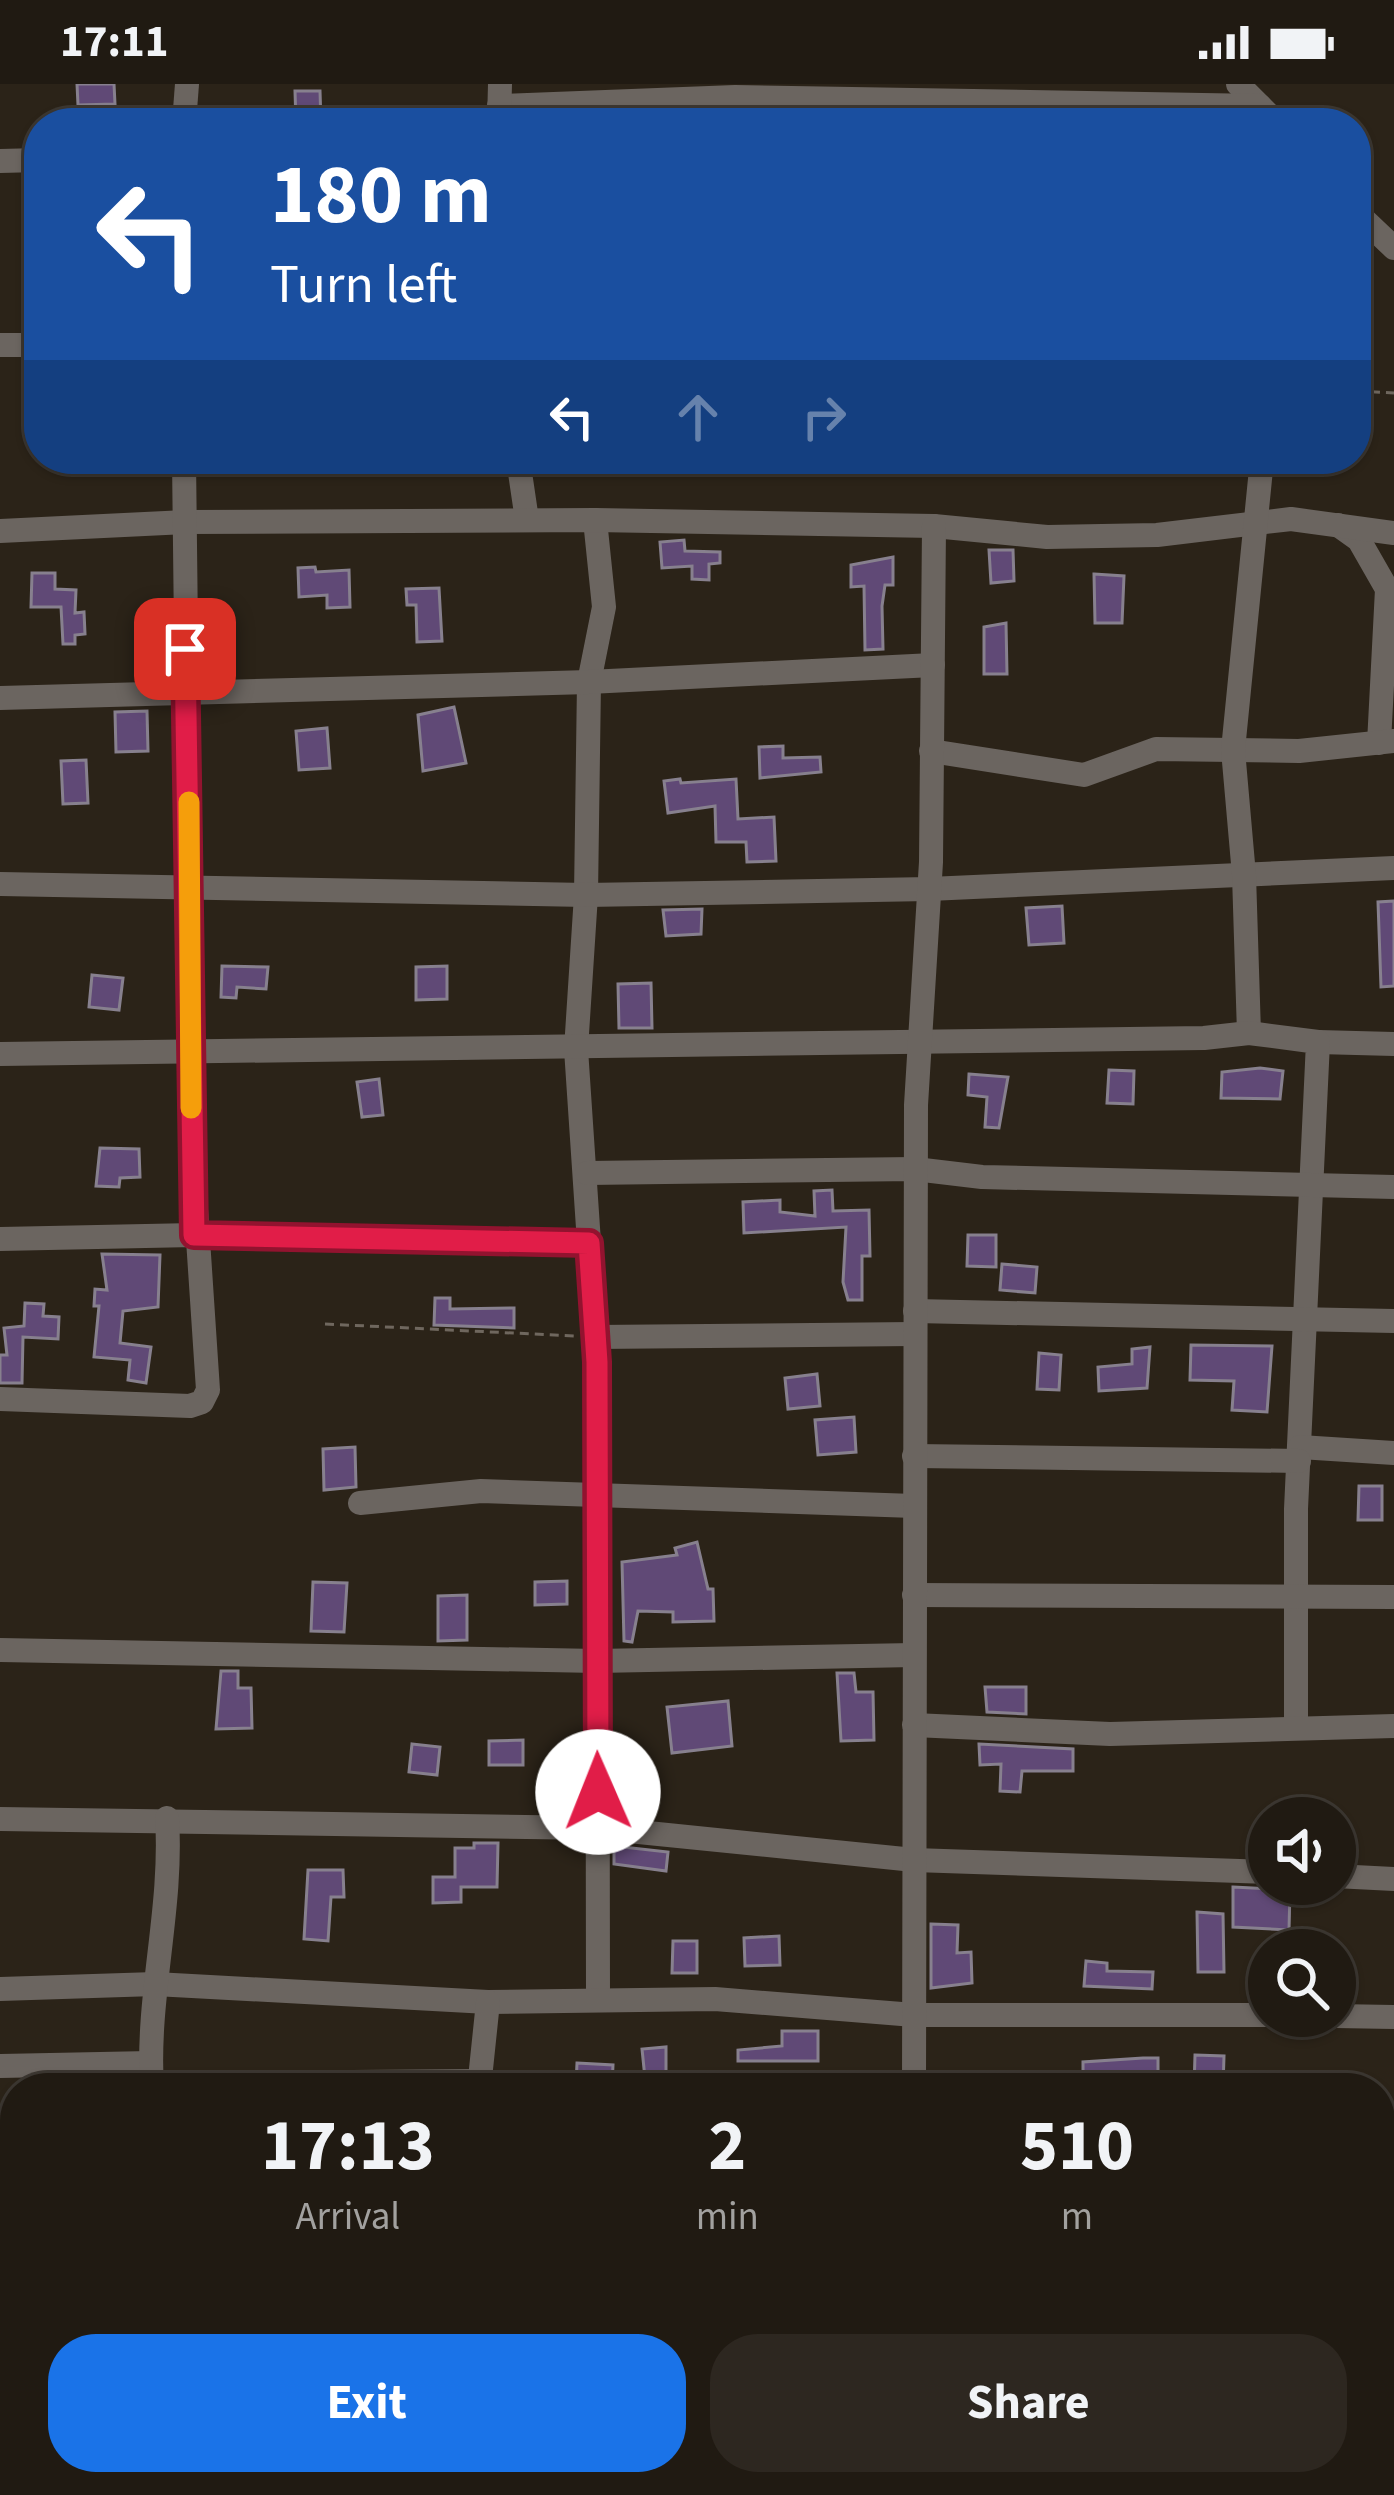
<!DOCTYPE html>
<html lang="en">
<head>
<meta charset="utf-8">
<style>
  :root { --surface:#201a12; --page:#2d2720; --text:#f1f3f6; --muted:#a2a19f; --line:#3d3832; --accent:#1a73e8 }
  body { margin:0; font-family:"Source Sans 3",sans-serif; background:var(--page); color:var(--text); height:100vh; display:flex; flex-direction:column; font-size:45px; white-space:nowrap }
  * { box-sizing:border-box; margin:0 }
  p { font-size:39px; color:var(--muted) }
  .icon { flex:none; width:66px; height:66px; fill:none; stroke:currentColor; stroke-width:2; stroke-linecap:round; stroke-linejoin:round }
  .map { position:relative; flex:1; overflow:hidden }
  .drawer { position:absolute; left:0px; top:1989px; width:1395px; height:423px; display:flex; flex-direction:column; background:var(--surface); border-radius:48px 48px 0 0; box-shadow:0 3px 9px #0004,0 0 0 3px var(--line) }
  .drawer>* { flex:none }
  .top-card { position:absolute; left:24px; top:24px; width:1347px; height:366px; border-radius:48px; box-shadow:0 3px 9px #0004,0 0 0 3px var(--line); background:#1a4fa0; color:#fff; overflow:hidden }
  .buttons { position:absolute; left:1248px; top:1713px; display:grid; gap:24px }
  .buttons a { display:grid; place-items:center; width:108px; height:108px; border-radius:50%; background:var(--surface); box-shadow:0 3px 9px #0004,0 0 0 3px var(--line); font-size:60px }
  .pin { position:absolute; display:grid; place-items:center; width:102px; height:102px; color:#fff; margin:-51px; border-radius:24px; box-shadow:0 6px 18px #0006 }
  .me { position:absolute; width:132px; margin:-66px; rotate:359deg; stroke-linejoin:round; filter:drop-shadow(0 0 9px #0008) }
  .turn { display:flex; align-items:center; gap:42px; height:252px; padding:0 48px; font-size:54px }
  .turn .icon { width:156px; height:156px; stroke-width:2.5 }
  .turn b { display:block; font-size:84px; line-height:102px }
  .lanes { display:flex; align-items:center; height:114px; padding:0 48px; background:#0003; justify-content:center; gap:60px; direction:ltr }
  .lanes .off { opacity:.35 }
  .eta { display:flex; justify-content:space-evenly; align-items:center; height:204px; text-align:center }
  .eta b { font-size:72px; font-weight:700; line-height:84px }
  .button { display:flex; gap:24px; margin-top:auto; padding:24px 48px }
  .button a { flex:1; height:138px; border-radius:48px; background:var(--accent); color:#fff; font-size:48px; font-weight:700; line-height:138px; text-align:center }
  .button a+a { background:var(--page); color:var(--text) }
  .status { display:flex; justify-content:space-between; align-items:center; height:84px; padding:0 60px; background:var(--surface); direction:ltr }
  .status svg { height:33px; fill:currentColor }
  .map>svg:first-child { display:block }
  .building { fill:#604976; stroke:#87808e; stroke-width:3 }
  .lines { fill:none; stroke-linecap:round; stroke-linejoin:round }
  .path { stroke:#6f675e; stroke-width:3; stroke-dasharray:9 6; stroke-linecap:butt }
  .minor { stroke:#6b6560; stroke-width:24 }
  .route-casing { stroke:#92132f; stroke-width:30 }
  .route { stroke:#e11d48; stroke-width:21 }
  .slow { stroke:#f59e0b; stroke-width:21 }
</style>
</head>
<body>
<div class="status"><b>17:11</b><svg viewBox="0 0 49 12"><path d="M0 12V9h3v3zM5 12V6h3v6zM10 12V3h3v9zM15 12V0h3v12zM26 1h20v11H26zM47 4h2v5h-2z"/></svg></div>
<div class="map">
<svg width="1394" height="2411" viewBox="0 0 1394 2411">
  <rect width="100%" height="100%" fill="#2b2318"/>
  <g class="building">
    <path d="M77,0H114L115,20L78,21Z"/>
    <path d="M295,7H320L321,39H296Z"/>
    <path d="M684,456L685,467L720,468V479L709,480V496L692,495V482L662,484L660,458Z"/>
    <path d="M989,466H1013L1014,497L991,499Z"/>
    <path d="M893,473V501H885L882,522L883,565L865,566L864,502L851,503V481Z"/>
    <path d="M315,483L316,488L349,486L350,523L327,524V511L299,513L298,484Z"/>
    <path d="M32,489H55V505L76,506L75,529L84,528L85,550L75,551V560H63L61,523H31Z"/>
    <path d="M1094,490L1124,492L1122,539H1095Z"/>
    <path d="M439,504L442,557L417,558L416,521H407L406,505Z"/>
    <path d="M1006,539L1007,590H984V543Z"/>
    <path d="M454,623L466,679L423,687L418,631Z"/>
    <path d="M147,627L148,667L116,668L115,628Z"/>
    <path d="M327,644L330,684L299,686L296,647Z"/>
    <path d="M783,662V674L820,673L821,688L760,694L759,663Z"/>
    <path d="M86,676L88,719L63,720L61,677Z"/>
    <path d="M680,695L681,699L736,695L738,735L774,733L776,777L747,778L746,758H716L715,722L668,729L664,697Z"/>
    <path d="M1394,817V902L1381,903L1378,818Z"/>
    <path d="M1062,822L1064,859L1029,861L1026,824Z"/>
    <path d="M702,825L701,850L666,852L663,826Z"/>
    <path d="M222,882L268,883L266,905L237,903L236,914L221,913Z"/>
    <path d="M447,882V915L416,916V883Z"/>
    <path d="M92,891L123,894L119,926L89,923Z"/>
    <path d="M651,899L652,944H619L618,900Z"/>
    <path d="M1260,984L1283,987L1280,1015L1221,1014L1222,988Z"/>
    <path d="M1109,986L1134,987L1133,1020L1107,1019Z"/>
    <path d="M969,990L1008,993L999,1044L985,1043L987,1013L968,1011Z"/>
    <path d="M379,995L383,1031L362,1033L357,998Z"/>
    <path d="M100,1064L139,1065L140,1093L120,1094L119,1103L96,1102Z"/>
    <path d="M832,1106L833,1127L869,1126L870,1172H862V1216H848L843,1198L846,1143L744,1149L743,1118L780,1116V1128L815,1132L814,1107Z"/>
    <path d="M968,1151H996V1183L967,1182Z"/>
    <path d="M102,1170L160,1171L158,1223L123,1227L120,1259L151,1263L146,1299L128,1296L130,1276L94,1273L99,1222H94L95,1205L107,1206Z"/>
    <path d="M1002,1180L1037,1183L1035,1209L1000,1206Z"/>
    <path d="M435,1214H450V1225L514,1224V1244L434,1241Z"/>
    <path d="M25,1219L44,1220L43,1232L59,1233L58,1255L23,1253L22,1299H0V1271H7L4,1244L24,1242Z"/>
    <path d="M1191,1261L1272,1262L1267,1328L1232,1326L1234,1297L1190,1296Z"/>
    <path d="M1150,1263L1147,1304L1099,1307L1098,1283L1132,1280V1265Z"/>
    <path d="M1039,1269L1061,1271L1059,1306L1037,1305Z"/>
    <path d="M817,1290L820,1322L788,1325L785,1294Z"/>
    <path d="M854,1333L856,1368L818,1371L815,1336Z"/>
    <path d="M355,1363L356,1403L324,1406L323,1365Z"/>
    <path d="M1359,1402H1382V1436H1358Z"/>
    <path d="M697,1458L708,1505H713L714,1537L673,1538V1528L638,1527L632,1558L624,1557L622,1478L677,1471L675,1464Z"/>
    <path d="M567,1497V1520L535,1521V1498Z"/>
    <path d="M313,1498L347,1499L344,1548L311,1547Z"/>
    <path d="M467,1511V1556L438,1557V1512Z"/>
    <path d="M221,1587H238V1604H251L252,1644L216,1645Z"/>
    <path d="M837,1589H854L856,1608H873L874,1656L841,1657Z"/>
    <path d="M985,1603H1026V1630L987,1628Z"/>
    <path d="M728,1617L732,1662L672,1669L667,1623Z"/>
    <path d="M523,1656V1681H489V1657Z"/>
    <path d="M412,1660L440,1663L437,1691L409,1688Z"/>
    <path d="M979,1660L1073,1665V1687H1022L1020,1708L1000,1707L1001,1680L980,1681Z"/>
    <path d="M474,1759H498L497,1803H461V1818L433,1819V1793H455V1764H474Z"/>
    <path d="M614,1762L668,1768L666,1787L614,1780Z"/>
    <path d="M308,1786H343L344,1813H331L328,1857L304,1855Z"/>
    <path d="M1233,1803L1290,1806L1289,1846L1233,1843Z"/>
    <path d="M1197,1828L1223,1830L1224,1888H1198Z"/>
    <path d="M931,1840L958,1841L957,1869L971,1868L972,1899L931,1904Z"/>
    <path d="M779,1852L780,1881L745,1882L744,1854Z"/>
    <path d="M673,1857H697V1889H672Z"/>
    <path d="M1086,1877L1107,1879V1887L1153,1888L1152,1905L1084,1902Z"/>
    <path d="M782,1947H818V1977H738V1966L782,1962Z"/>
    <path d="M666,1963V2004H646L642,1965Z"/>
    <path d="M1195,1971L1224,1972L1223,2004H1194Z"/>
    <path d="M1143,1974H1158V2004L1083,2002V1978Z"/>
    <path d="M577,1979L613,1981L612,2003L576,2001Z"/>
  </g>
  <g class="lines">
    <g class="path">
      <path d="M1356,307L1394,309"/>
      <path d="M325,1240L575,1252"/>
    </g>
    <g class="minor">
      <path d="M1238,0L1277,39"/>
      <path d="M499,22L735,13L1260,22"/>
      <path d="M184,39L187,0"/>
      <path d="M499,39L500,0"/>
      <path d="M0,77L39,76"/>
      <path d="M1356,128L1394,164"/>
      <path d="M0,261H39"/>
      <path d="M518,375L527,436"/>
      <path d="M595,436L604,523L589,598L586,811L576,965L597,1278L598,1913"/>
      <path d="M1338,441L1359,456L1387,505L1379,659"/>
      <path d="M0,447L186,438L595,436L934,442L1047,453L1157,451L1291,435L1394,449"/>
      <path d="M0,614L589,598L933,581"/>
      <path d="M931,667L1084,691L1156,665L1299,667L1394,657"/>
      <path d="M0,800L586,811L929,805L1394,784"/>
      <path d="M1249,949L1244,791L1233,666L1262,375"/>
      <path d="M1318,958L1394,960"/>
      <path d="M0,970L1204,954L1249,949L1318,958L1296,1425V1644"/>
      <path d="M587,1089L915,1085L982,1093L1394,1103"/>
      <path d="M0,1155L194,1151L589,1159"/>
      <path d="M915,1227L1394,1237"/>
      <path d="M595,1253L914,1250"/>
      <path d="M0,1315L190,1322L202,1318L208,1306L192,1065L184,375"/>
      <path d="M1300,1363L1394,1369"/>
      <path d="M914,1372L1299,1377"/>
      <path d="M360,1419L481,1407L914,1422"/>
      <path d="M914,1511L1394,1513"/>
      <path d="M0,1566L597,1577L914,1571"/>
      <path d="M914,1641L1110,1650L1394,1642"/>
      <path d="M0,1735L599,1744L914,1776L1269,1788"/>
      <path d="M1335,1792L1394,1795"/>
      <path d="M0,1905L155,1900L488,1918L715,1915L914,1931H1269"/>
      <path d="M1335,1932L1394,1933"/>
      <path d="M0,1982L150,1979"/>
      <path d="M352,1998L479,1997"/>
      <path d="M152,2004C146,1913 173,1825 167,1734"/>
      <path d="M479,2004L488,1918"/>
      <path d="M914,2004L916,1021L931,778L934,442"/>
      <path d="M1380,2038H1394"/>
      <path d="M0,2149H15"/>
      <path d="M1380,2188L1394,2189"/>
      <path d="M0,2325H15"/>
      <path d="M1380,2368H1394"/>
      <path d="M158,2397V2411"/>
      <path d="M489,2411V2397"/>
      <path d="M915,2411V2397"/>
    </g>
  </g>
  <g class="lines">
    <g class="route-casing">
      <path id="route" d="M185,565L194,1151L589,1159L597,1278L598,1708"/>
    </g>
    <use href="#route" class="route"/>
    <path class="slow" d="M189,718L191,1024"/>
  </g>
</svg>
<div class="buttons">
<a><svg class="icon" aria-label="sound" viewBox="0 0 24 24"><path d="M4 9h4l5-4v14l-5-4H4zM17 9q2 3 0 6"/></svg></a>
<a><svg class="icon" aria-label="search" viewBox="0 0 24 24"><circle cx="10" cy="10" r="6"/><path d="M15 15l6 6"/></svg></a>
</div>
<div class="pin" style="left:185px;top:565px;background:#d93025"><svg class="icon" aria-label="arrive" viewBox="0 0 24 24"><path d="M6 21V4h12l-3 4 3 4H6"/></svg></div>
<svg class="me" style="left:598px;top:1708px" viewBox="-20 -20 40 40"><circle r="19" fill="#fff"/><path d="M0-13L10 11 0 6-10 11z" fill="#e11d48"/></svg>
<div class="top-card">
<div class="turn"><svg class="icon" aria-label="left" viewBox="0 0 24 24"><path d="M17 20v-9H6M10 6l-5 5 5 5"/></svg><div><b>180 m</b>Turn left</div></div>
<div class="lanes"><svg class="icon" aria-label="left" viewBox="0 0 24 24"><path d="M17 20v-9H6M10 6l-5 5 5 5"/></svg><svg class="icon off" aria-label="ahead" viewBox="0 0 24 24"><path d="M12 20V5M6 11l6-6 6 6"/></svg><svg class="icon off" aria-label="right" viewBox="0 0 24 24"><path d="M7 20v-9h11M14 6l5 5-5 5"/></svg></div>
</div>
<section class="drawer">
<div class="eta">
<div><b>17:13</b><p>Arrival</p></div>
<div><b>2</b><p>min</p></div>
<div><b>510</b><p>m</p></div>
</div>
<div class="button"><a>Exit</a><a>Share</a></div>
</section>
</div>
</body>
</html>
